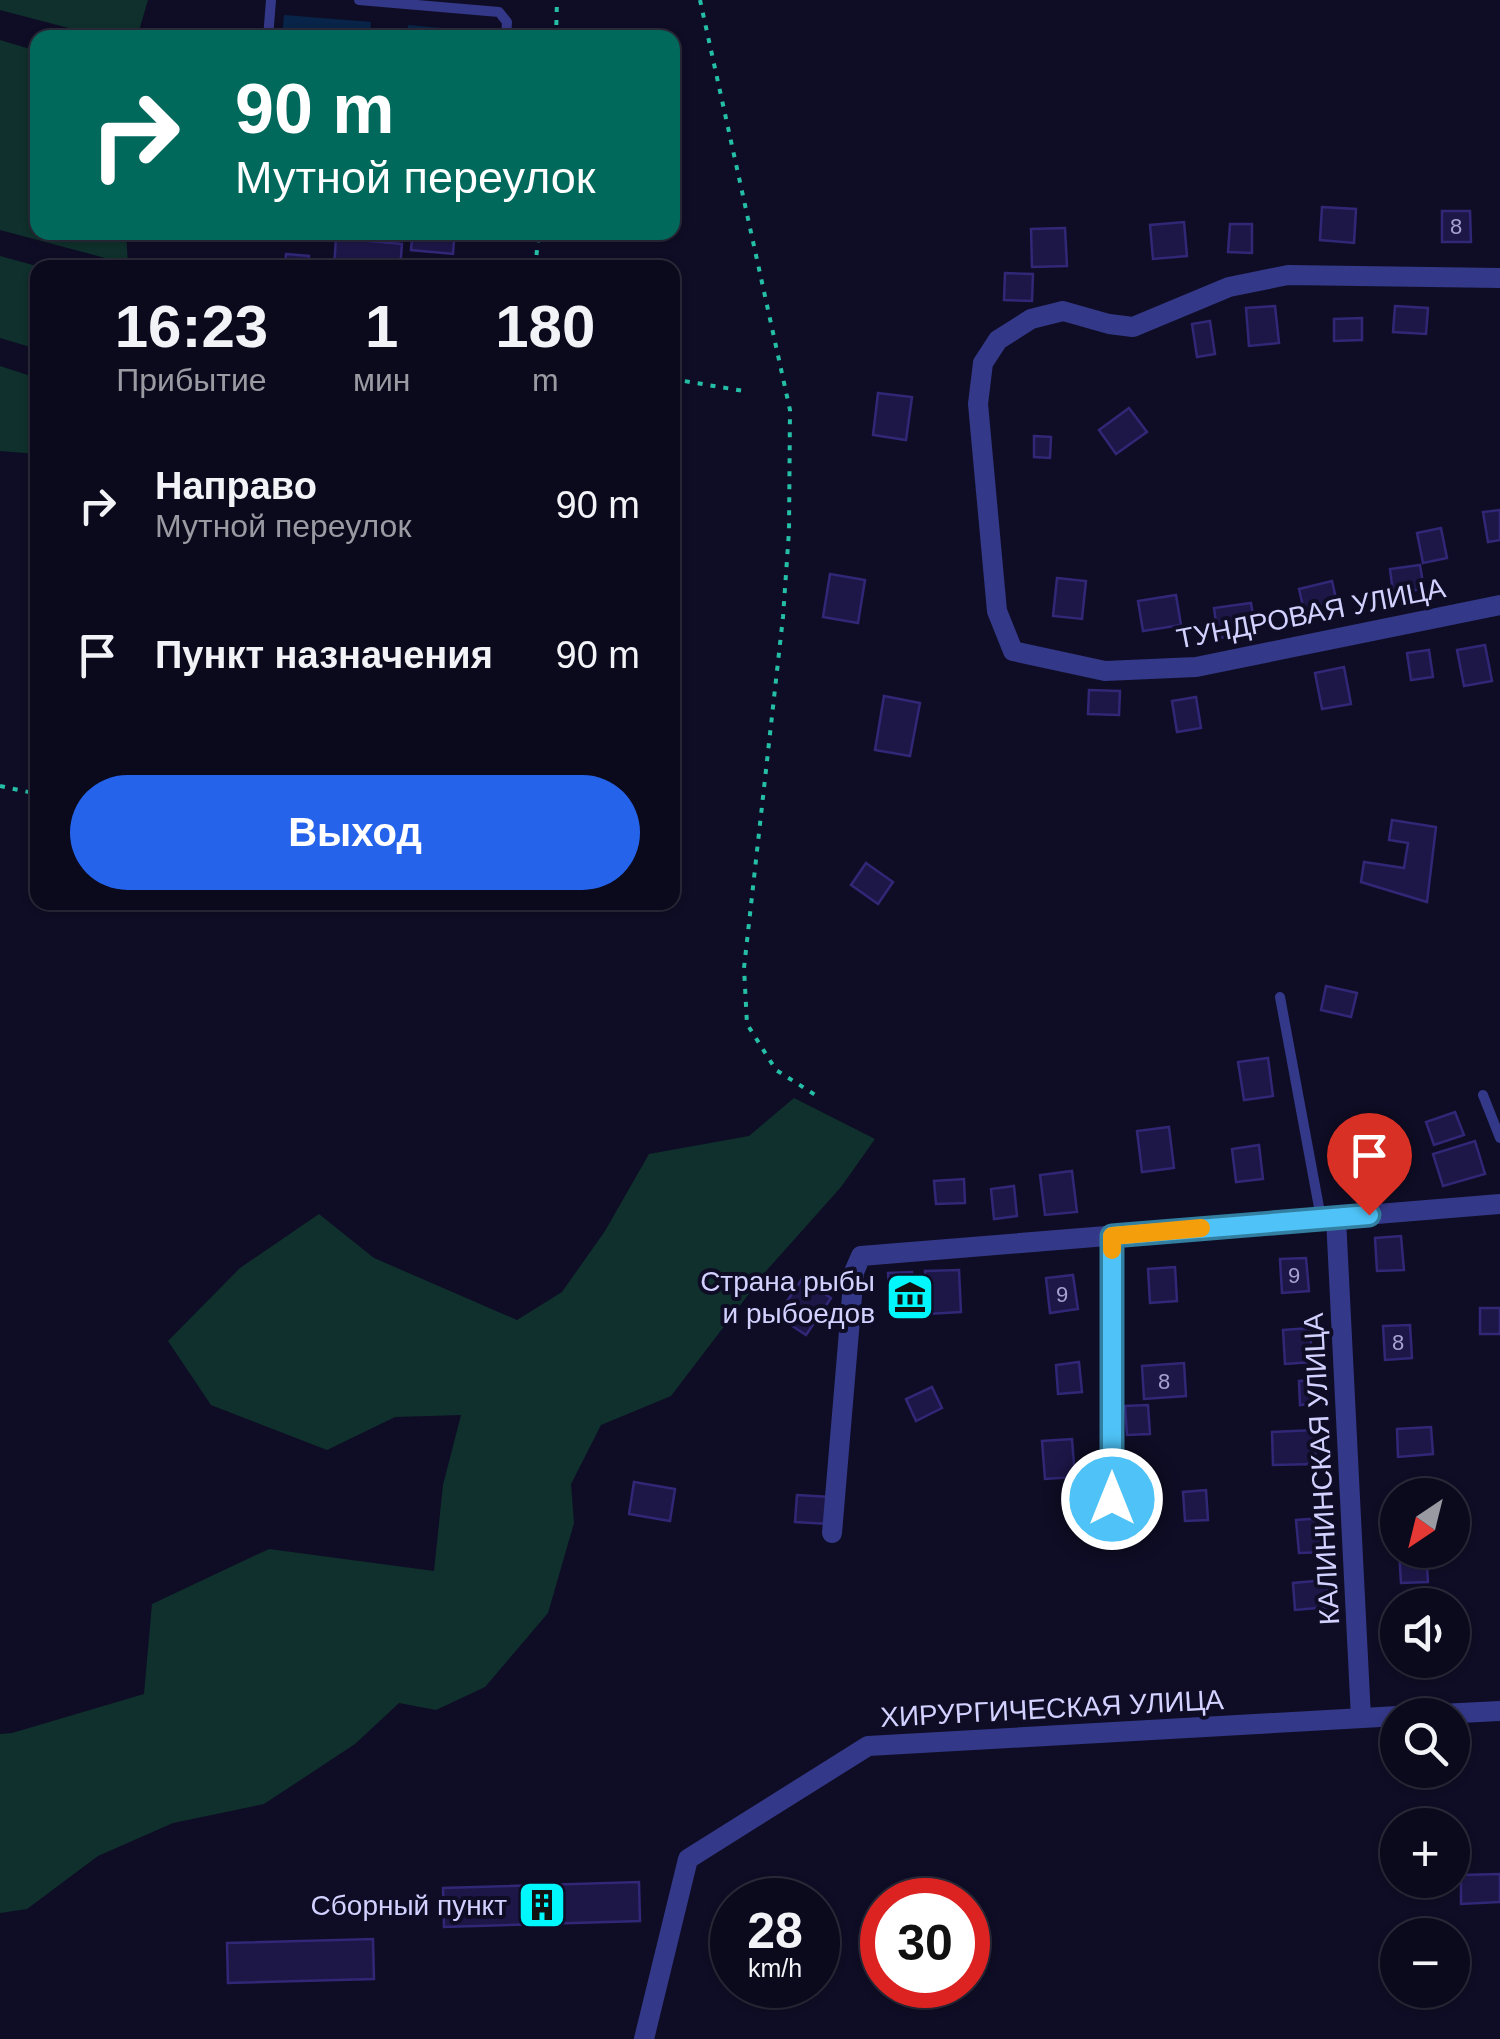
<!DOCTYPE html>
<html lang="ru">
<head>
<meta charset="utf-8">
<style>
  :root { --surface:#0b0a1c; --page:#191829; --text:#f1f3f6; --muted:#9a9aa3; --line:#2b2b3b; --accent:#2563eb }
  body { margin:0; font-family:Helvetica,sans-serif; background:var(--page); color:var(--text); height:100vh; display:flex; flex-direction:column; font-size:38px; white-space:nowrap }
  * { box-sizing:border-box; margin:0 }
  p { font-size:32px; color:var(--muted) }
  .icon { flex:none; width:55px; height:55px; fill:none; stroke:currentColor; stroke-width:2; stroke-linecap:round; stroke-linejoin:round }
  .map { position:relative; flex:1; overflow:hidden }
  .drawer { position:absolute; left:30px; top:260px; width:650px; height:650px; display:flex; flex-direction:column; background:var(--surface); border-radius:20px; box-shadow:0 2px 8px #0004,0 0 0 2px var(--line) }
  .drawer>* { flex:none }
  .top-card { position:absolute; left:30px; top:30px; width:650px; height:210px; border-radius:20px; box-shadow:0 2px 8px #0004,0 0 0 2px var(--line); background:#00695c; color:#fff; overflow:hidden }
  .needle { width:65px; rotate:215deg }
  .controls { position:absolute; left:1380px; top:1478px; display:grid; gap:20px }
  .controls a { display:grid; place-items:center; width:90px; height:90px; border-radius:50%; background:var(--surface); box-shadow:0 2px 8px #0004,0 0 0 2px var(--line); font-size:50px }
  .speed { position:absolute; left:710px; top:1878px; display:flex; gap:20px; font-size:50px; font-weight:700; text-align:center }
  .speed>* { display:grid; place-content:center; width:130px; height:130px; border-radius:50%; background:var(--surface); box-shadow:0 2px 8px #0004,0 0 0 2px var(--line); line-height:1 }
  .speed small { font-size:25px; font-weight:400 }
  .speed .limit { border:15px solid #d22; background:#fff; color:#111 }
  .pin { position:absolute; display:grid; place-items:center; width:85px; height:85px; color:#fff; margin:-102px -42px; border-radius:50% 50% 50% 0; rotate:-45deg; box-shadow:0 0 10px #0007 }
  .pin .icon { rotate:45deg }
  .me { position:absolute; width:110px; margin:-55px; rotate:0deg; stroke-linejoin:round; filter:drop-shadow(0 0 8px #0008) }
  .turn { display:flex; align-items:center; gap:35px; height:210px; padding:0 40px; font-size:45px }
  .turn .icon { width:130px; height:130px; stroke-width:2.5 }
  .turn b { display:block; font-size:70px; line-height:85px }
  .eta { display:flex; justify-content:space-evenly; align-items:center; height:170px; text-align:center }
  .eta b { font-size:60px; font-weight:700; line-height:70px }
  .action { display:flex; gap:20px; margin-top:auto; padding:20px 40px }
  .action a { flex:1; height:115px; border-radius:60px; background:var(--accent); color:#fff; font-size:40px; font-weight:700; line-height:115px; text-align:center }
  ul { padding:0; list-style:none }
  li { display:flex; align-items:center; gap:30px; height:150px; padding:0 40px }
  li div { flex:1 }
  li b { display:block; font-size:38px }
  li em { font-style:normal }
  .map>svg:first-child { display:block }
  .green { fill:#0f302c }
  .water { fill:#082549 }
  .building { fill:#1d1748; stroke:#302776; stroke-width:2.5 }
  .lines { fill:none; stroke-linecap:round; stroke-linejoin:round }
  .path { stroke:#25bfa8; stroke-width:4; stroke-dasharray:5 8; stroke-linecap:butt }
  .lane { stroke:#343888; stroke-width:10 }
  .street { stroke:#343888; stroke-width:20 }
  .route-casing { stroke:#337fa1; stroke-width:25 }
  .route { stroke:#4fc3f7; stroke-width:18 }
  .slow { stroke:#f59e0b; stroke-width:18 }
  .labels { text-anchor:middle; stroke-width:8; stroke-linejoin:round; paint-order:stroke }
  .number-label { font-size:22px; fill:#a5a2d1 }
  .street-label { font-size:28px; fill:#d2d1ff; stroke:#0f0d25 }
  .poi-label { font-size:28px; fill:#d2d1ff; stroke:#0f0d25; text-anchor:end }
</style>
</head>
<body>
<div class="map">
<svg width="1500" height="2039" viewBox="0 0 1500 2039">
  <rect width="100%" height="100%" fill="#0f0d25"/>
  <g class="green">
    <path d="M0,0H148L138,34L80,31L0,10Z"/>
    <path d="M0,40L37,51L38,232L126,233L128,264L0,230Z"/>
    <path d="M0,256L40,267L38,268L37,349L0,338Z"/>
    <path d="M0,366L37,378V454L0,451Z"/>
    <path d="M794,1098L875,1139L841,1187L767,1270L671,1396L601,1425L571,1484L574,1523L548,1613L485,1687L436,1710L399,1703L355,1744L264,1804L173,1823L98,1856L27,1909L0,1913V1734L12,1733L144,1694L152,1604L269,1549L434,1571L443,1485L461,1415L395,1417L327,1450L211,1405L168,1341L240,1268L319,1214L374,1258L517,1320L562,1292L605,1231L649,1154L749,1136Z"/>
  </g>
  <g class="water">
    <path d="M284,15L371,22L370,37H282Z"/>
    <path d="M408,25L498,33V37H407Z"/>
  </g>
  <g class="building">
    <path d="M1322,207L1356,209L1354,243L1320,240Z"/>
    <path d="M1442,211H1470L1471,242H1442Z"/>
    <path d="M1184,222L1187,256L1153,259L1150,225Z"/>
    <path d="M1230,224H1252V253L1228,252Z"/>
    <path d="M1065,228L1067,266L1032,267L1031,229Z"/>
    <path d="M336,238L402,244L400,268H334Z"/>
    <path d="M412,238L454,241L453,254L411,250Z"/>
    <path d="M286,254L309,256L308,268H285Z"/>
    <path d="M1005,273L1033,274L1032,301L1004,300Z"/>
    <path d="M1275,306L1279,343L1249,346L1246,308Z"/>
    <path d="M1395,306L1428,308L1426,334L1393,332Z"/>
    <path d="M1362,318V340L1334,341V319Z"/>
    <path d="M1210,321L1215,354L1197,357L1192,324Z"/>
    <path d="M878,393L912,397L906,440L873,435Z"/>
    <path d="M1129,408L1147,432L1116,454L1099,430Z"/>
    <path d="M1034,436L1051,437L1050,458L1034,457Z"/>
    <path d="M1500,510V540L1488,542L1483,512Z"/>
    <path d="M1441,528L1447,558L1423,563L1417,533Z"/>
    <path d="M1420,565L1424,589L1393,593L1390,569Z"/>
    <path d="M830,574L865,580L858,623L823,617Z"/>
    <path d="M1057,578L1086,581L1082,619L1053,616Z"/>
    <path d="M1332,581L1338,607L1305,615L1299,589Z"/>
    <path d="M1176,595L1181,625L1143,631L1138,601Z"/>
    <path d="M1251,603L1256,633L1218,638L1214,608Z"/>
    <path d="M1485,645L1492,681L1464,686L1457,650Z"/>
    <path d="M1429,650L1433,677L1411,680L1407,653Z"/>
    <path d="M1344,667L1351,704L1322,709L1315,673Z"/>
    <path d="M1089,690L1120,691L1119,715L1088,714Z"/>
    <path d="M884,696L920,703L910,756L875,750Z"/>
    <path d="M1196,697L1201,728L1177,732L1172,701Z"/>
    <path d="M1392,820L1436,827L1427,902L1361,882L1364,862L1404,868L1408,843L1389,840Z"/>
    <path d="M866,863L893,882L878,904L851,885Z"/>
    <path d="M1326,986L1357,993L1351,1017L1321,1010Z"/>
    <path d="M1268,1058L1273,1096L1244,1100L1238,1062Z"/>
    <path d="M1455,1112L1464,1135L1434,1145L1426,1122Z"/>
    <path d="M1169,1127L1174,1168L1142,1172L1137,1131Z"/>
    <path d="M1475,1141L1485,1174L1443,1186L1433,1154Z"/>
    <path d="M1259,1145L1263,1179L1236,1182L1232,1149Z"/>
    <path d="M1383,1163L1387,1187L1356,1191L1353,1167Z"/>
    <path d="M1072,1171L1077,1212L1045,1215L1040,1175Z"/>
    <path d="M964,1179L965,1203L936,1204L934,1181Z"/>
    <path d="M1014,1186L1017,1216L994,1219L991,1189Z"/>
    <path d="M1401,1236L1404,1270L1377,1271L1375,1238Z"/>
    <path d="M1306,1258L1309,1291L1282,1293L1280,1259Z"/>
    <path d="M1175,1267L1177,1301L1150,1303L1148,1269Z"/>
    <path d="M959,1270L961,1312L927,1314L925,1271Z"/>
    <path d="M912,1272L913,1302H890L888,1273Z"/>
    <path d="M1073,1275L1078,1309L1050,1313L1046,1278Z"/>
    <path d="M802,1279L831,1298L806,1335L777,1316Z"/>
    <rect x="1480" y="1308" width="20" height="26"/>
    <path d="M1410,1325L1412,1358L1385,1360L1383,1326Z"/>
    <path d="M1310,1328L1312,1362L1285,1364L1283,1330Z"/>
    <path d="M1079,1362L1082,1392L1058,1394L1056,1365Z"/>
    <path d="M1184,1363L1186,1396L1144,1399L1142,1366Z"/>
    <path d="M1317,1380L1319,1403L1300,1405L1299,1381Z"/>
    <path d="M932,1387L942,1408L916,1421L906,1399Z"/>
    <path d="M1148,1405L1150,1434L1127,1435L1125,1406Z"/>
    <path d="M1431,1427L1433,1454L1398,1457L1397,1429Z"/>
    <path d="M1315,1430L1316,1464L1273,1465L1272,1432Z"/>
    <path d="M1072,1439L1075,1477L1045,1479L1042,1441Z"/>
    <path d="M634,1482L675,1489L670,1521L629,1514Z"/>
    <path d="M1206,1490L1208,1520L1185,1521L1183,1492Z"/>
    <path d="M797,1495L830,1497L829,1524L795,1522Z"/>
    <path d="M1452,1499L1461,1500V1526H1452Z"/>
    <path d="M1323,1518L1325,1552L1299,1553L1296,1520Z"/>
    <path d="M1399,1550H1426L1428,1582L1401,1583Z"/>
    <path d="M1326,1580L1329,1607L1295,1610L1293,1583Z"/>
    <path d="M1500,1874V1902L1461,1904V1875Z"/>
    <path d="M639,1882L640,1921L444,1927L443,1888Z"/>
    <path d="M373,1939L374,1979L228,1983L227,1943Z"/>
  </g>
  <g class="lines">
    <g class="path">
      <path d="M700,0L790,410L789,531L783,617L744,968L747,1024L776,1070L817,1096"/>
      <path d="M556,38L557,0"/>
      <path d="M535,268L539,232"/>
      <path d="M672,379L744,391"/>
      <path d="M0,786L38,794"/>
    </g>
    <g class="lane">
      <path d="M359,0L499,12L507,22L506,38"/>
      <path d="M268,38L271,0"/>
      <path d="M1280,997L1321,1218"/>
      <path d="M1483,1095L1500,1138"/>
    </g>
    <g class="street">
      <path d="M1500,278L1288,275L1229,287L1133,327L1109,324L1063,311L1031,319L998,340L983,363L978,404L997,611L1013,651L1105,671L1196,667L1500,605"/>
      <path d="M1336,1218L1361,1718"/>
      <path d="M1112,1236L1113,1499"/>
      <path d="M832,1533L854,1272L861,1256L1500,1204"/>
      <path d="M1420,1715L1500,1711"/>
      <path d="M644,2039L688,1859L868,1746L1398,1716"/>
    </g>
  </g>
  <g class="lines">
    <g class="route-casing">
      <path id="route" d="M1112,1499V1236L1369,1215"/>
    </g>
    <use href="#route" class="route"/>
    <path class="slow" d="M1112,1250V1236L1201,1228"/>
  </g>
  <defs>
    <g id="museum-square" transform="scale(2.5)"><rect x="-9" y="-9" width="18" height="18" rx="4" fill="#00f8fc" stroke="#0f0d25"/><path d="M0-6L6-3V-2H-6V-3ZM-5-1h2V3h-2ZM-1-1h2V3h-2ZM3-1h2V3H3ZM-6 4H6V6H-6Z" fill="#111"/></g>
    <g id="building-square" transform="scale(2.5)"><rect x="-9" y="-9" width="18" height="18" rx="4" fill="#00f8fc" stroke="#0f0d25"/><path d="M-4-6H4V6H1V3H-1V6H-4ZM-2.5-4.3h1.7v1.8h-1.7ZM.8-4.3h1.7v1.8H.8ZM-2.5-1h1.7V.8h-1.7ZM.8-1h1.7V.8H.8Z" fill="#111"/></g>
  </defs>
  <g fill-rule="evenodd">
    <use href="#museum-square" x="910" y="1297"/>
    <use href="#building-square" x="542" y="1905"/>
  </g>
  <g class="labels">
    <g class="number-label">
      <text x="1456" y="234">8</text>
      <text x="1294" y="1283">9</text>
      <text x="1062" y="1302">9</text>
      <text x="1398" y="1350">8</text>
      <text x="1164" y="1389">8</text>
    </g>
    <g class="street-label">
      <text transform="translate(1311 613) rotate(-11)" y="10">ТУНДРОВАЯ УЛИЦА</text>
      <text transform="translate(1321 1469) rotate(-93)" y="10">КАЛИНИНСКАЯ УЛИЦА</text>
      <text transform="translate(1052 1708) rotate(-3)" y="10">ХИРУРГИЧЕСКАЯ УЛИЦА</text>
    </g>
    <g class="poi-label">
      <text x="875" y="1291">Страна рыбы<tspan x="875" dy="32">и рыбоедов</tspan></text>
      <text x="507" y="1915">Сборный пункт</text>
    </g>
  </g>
</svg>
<div class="controls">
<a><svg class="needle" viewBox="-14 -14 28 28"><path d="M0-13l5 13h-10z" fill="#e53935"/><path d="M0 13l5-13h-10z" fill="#9a9aa3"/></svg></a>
<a><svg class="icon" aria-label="sound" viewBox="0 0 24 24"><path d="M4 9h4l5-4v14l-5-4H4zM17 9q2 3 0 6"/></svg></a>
<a><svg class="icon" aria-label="search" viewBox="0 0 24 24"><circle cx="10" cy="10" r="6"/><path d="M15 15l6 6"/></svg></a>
<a>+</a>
<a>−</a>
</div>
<div class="speed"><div>28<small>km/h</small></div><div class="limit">30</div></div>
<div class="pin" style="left:1369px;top:1215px;background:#d93025"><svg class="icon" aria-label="arrive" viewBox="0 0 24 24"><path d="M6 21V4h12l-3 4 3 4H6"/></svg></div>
<svg class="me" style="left:1112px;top:1499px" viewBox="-20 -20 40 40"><circle r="17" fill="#4fc3f7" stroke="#fff" stroke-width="3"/><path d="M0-11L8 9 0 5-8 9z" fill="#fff"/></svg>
<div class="top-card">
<div class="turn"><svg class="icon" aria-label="right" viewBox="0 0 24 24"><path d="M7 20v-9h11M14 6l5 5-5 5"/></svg><div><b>90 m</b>Мутной переулок</div></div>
</div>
<section class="drawer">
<div class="eta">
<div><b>16:23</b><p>Прибытие</p></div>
<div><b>1</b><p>мин</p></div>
<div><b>180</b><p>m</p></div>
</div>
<ul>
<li><svg class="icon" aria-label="right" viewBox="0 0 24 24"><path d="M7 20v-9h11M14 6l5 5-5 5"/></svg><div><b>Направо</b><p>Мутной переулок</p></div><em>90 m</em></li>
<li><svg class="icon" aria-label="arrive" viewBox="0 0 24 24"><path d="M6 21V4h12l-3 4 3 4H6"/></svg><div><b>Пункт назначения</b></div><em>90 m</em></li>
</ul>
<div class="action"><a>Выход</a></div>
</section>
</div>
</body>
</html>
